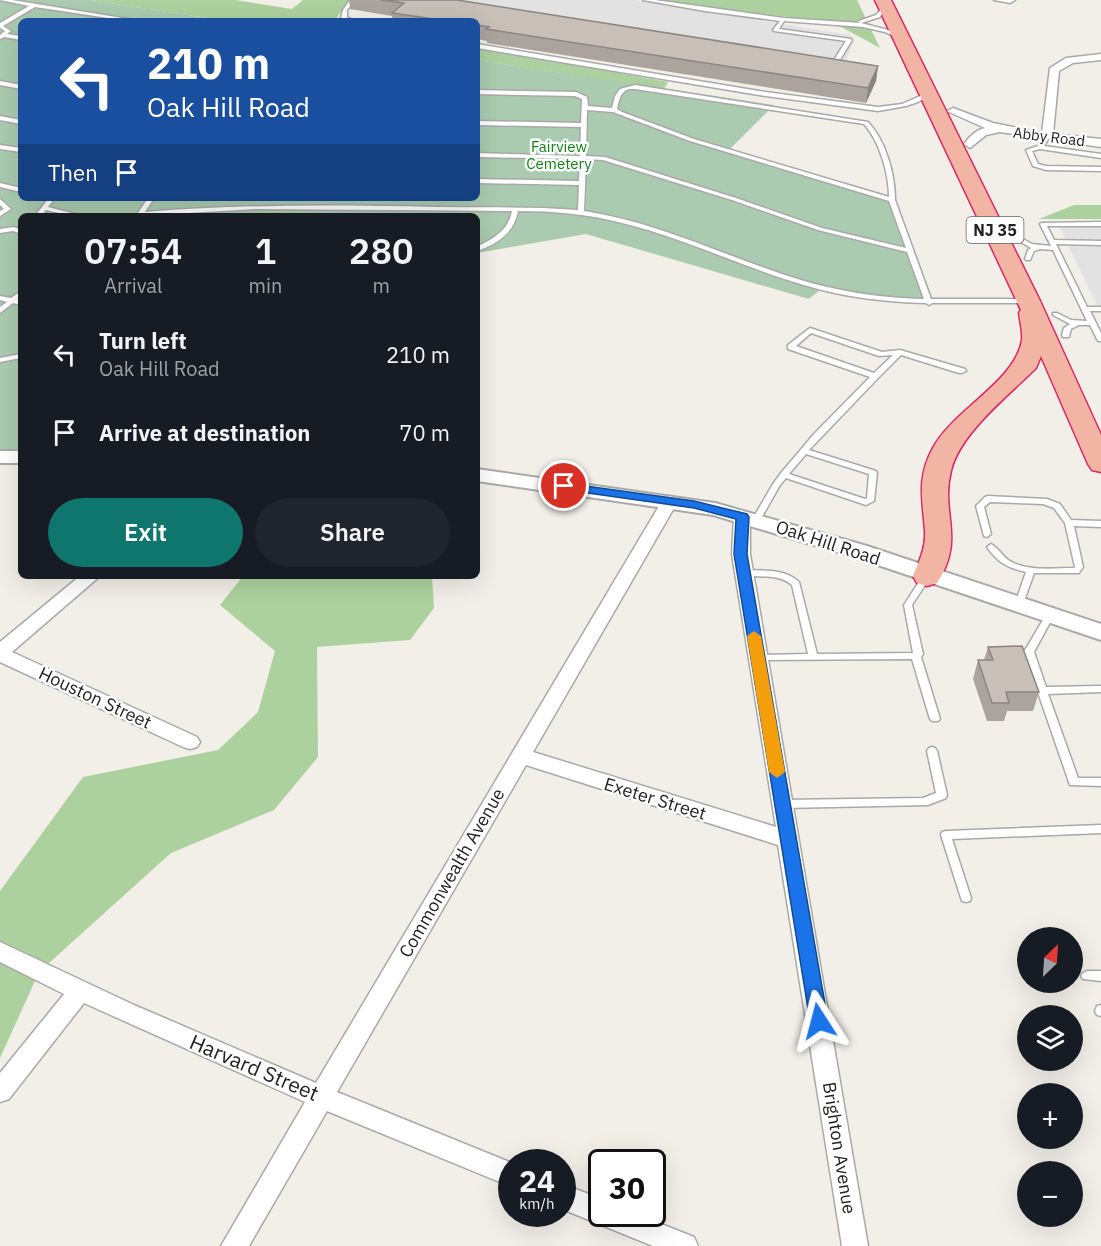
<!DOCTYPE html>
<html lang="en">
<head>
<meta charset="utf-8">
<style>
  :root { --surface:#171b24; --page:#20242c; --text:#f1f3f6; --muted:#9ea1a6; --accent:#0f766e }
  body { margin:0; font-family:"IBM Plex Sans",sans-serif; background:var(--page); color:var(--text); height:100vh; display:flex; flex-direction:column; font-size:22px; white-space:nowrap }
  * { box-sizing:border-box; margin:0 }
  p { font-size:20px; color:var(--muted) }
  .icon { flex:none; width:33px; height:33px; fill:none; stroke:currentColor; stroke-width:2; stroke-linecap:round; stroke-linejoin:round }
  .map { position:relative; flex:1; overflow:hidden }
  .drawer { position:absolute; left:18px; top:213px; width:462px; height:366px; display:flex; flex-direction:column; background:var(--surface); border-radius:9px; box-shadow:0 6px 24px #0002 }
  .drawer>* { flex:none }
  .hud { position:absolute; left:18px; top:18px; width:462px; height:183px; border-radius:9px; box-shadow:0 6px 24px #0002; background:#1a4fa0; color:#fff; overflow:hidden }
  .needle { width:39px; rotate:25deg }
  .controls { position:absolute; left:1017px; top:927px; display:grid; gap:12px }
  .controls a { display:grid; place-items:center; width:66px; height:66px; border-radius:50%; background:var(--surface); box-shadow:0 6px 24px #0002; font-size:30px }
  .speed { position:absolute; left:498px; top:1149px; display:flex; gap:12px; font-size:30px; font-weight:700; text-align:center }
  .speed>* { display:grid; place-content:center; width:78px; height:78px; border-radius:50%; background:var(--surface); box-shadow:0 6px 24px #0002; line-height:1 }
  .speed small { font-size:15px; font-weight:400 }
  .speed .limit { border:3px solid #111; border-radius:9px; background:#fff; color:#111 }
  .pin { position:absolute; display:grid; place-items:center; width:51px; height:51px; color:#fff; margin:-26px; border:3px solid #fff; border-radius:50%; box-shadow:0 2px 6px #0007 }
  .me { position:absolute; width:66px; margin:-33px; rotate:351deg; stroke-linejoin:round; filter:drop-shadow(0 0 4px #0008) }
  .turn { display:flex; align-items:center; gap:21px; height:126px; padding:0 30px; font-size:27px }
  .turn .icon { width:78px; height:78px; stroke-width:2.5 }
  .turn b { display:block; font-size:42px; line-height:51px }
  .then { display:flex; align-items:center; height:57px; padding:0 30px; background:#0003; gap:12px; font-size:22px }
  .eta { display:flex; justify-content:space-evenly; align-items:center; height:102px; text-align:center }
  .eta b { font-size:36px; font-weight:600; line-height:42px }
  .action { display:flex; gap:12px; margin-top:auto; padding:12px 30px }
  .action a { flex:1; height:69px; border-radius:36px; background:var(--accent); color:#fff; font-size:24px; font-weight:600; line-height:69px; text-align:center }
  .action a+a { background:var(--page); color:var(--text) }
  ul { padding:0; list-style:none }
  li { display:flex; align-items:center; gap:18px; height:78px; padding:0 30px }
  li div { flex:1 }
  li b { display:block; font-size:22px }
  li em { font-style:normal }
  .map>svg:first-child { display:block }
  .forest { fill:#add19e }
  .cemetery { fill:#aacbaf }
  .parking { fill:#e2e2e2 }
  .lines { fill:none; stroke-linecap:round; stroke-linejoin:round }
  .service-casing { stroke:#a9a9a9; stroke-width:3 }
  .minor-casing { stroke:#a9a9a9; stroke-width:3 }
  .tertiary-casing { stroke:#a9a9a9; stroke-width:4 }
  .trunk-casing { stroke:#dc2a67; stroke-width:3 }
  .service { fill:#fff; fill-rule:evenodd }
  .minor { fill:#fff; fill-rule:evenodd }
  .tertiary { fill:#fff; fill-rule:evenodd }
  .trunk { fill:#f2b4a3; fill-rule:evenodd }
  .wall { fill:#aba49e }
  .shaded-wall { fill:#8b8681 }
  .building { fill:#c7bfb8; stroke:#8b8681; stroke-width:1.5 }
  .route { fill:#1a73e8; stroke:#114b97; stroke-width:1.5 }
  .slow { fill:#f59e0b }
  .labels { text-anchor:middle; stroke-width:5; stroke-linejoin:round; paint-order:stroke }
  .far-street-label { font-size:15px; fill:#222; stroke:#fff }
  .far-park-label { font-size:15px; fill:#0c8416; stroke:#fff }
  .shield { fill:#fff; stroke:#646464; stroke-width:1.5 }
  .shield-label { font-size:16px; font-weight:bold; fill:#222 }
  .street-label { font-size:18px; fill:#222; stroke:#fff }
  .near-street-label { font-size:21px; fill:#222; stroke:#fff }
</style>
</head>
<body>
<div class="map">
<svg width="1101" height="1246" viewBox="0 0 1101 1246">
  <rect width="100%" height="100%" fill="#f2efe9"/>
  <g class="forest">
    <path d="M90,0H235L292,9L303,0H350L334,21H226Z"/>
    <path d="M657,0H857L880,48L834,23Z"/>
    <path d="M477,47L668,82L664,89L477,60Z"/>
    <path d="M1074,205H1101V219H1039Z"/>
    <path d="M243,576H432L434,608L410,640L317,647L318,757L274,810L171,853L39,972L0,1058V891L83,777L218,750L258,712L275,651L220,605Z"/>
  </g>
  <path class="cemetery" d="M0,0H90L226,21H21V198H477V60L774,105L729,150L896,200L934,303L822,288L809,299L586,234L477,253V216H21V455L0,454Z"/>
  <g class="parking">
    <path d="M458,0H635L850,35L854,41L844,66L468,8Z"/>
    <path d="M1101,221V313L1057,222Z"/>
  </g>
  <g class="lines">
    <g class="service-casing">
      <g id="service">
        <path d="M0,0H12L141,21H128L35,7L3,26L11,31L7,34L21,36V40L4,37L0,39V35L5,31L0,28V23L29,6Z"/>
        <path d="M350,0H355L347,10V17L354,21H347L341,18L343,10Z"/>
        <path d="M643,0H655L784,18L861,23L858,22L859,21L876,15L885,5L887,6L880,17L861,23L888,30L902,36L899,38L885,32L863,27L784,21L779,29L851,39L852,40L835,68L832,70L829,68L846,41L774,31L773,30L780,21L705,11Z"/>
        <path d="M477,44L759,91L878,107L902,104L927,93L932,94L918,102L906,106L878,111L759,95L477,48Z"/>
        <path d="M0,81L21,85V89L0,85Z"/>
        <path d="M635,85L868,122C886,141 895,174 895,200L931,299H1028L1031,301L1028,303H932L929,305L926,303C885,302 843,297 804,285C742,267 684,238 622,223C588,214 553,211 518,211C514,233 497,244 477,251V247C494,238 508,231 512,211L256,209L136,216L148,198H154L145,212C242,204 339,205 437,207C484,208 531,206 578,210L579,185L477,183V179L579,181L580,159L477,157V153L580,156L581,127L477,125V121L581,123L582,99L575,96L477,94V90L576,92L587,97L588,106L612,108L615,96L620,89ZM629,89H635L864,124C880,142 889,174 889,197L694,139L622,112L617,109C619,100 620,92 629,89ZM587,110L613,112L690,141L889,201L906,248L822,228L736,198L605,157L586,156ZM586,159L603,160L732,200L818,230L907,252L924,299C886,298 848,293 811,283C734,261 663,223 584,211Z"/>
        <path d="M0,116L21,120V124L0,120Z"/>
        <path d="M1045,135L1050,136L1044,146L1101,154V158L1040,149L1032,151L1038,164L1046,166L1101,167V171L1046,170L1033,166L1026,150L1038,146Z"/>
        <path d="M0,145L21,148V152L0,149Z"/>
        <path d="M0,183L21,188V192L0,187Z"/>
        <path d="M49,198H55L48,207L83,216H72L46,210L41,216H35Z"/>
        <path d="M0,199L11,209L0,216V211L4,209L0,205Z"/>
        <path d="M1101,222V226H1047L1054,240L1101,241V245L1056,244L1087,307H1101V311H1090L1101,333V341H1098L1090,325H1079L1071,329L1069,337H1063L1062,335L1064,328L1070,324L1053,315V313H1057L1071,320L1087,321L1053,250L1040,249L1034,251L1030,260H1026L1025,259L1028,250L1031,248L1014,238L1017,236L1032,244L1051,246L1040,224L1041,223Z"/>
        <path d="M14,227L21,230V234L13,231L0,233V229Z"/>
        <path d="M21,291V297L17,300L21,301V305L13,303L0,313V307L7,302L0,300V296L11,298Z"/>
        <path d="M810,328L882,352L900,350L965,369L966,371L962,373H959L901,355L878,378L809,450L876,471L877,473L874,501L866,505L786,478L780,485L759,522H753L752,520L773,484L781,473L814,434L870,377L788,349V345ZM811,333L879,356L893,355L874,373L796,346ZM806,454L869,474L867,498L865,499L789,474Z"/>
        <path d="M21,354V358L0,362V358Z"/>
        <path d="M988,496L1047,499L1060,504L1071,520L1101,521V527L1074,526L1083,567L1079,573H1034L1023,604L1022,606H1016L1015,604L1026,572C1008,568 997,562 987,547L991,544C998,548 1002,555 1008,560C1027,572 1053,568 1074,568L1075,567L1065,523L1054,508L1043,504L990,502L984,507L991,534L987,537L984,536L976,506L985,497Z"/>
        <path d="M744,570C763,571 784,568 799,582L817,654L913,653L904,605L924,574H930L931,576L912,605L923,654L921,657L940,719L938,721H932L930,719L912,659L754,660L752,658L754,656L757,655L808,654L792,585C778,573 758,578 741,575L740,573Z"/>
        <path d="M1050,612L1054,615L1034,652L1046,687L1101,686V692L1048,694L1078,778H1101V786L1070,785L1024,652L1047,613Z"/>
        <path d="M932,747L935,748L937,751L947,795L946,798L928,805L783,808L779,807L778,804L779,801L783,800L923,798L936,793L927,751L929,748Z"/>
        <path d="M1101,825V833L952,839L971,898L970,901L966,902L962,901L961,898L941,835L942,832L946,831Z"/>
        <path d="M1087,971H1101V981L1083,979L1081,976L1083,973Z"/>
        <path d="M1101,1005V1016L1097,1015L1095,1011L1097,1006Z"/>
      </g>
    </g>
    <g class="minor-casing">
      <g id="minor">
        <path d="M994,0H1015L1010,3Z"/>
        <path d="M1101,54V60L1073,63L1059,71L1053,134L1101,139V147L1000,132L986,135L970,148L964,144C969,137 976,130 985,128L947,111L953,108L993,123L1042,133L1050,68L1066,58Z"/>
        <path d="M670,496L678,501L533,752L776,827L732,554L734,517L736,513H748L750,517V554L868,1246H842L778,845L526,765L337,1092L512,1163V1187L327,1111L249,1246H221L305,1102L84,1003L9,1099L0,1102V1073L64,994L0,962V942L134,1005L316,1083L662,501Z"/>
        <path d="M80,576H100L12,652L197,737L200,742L197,747L190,749L183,747L0,662V642Z"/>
        <path d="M562,1184L602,1199V1214H636L694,1237L698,1246H653L562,1209Z"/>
      </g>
    </g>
    <g class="tertiary-casing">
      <g id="tertiary">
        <rect x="0" y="451" width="21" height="12"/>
        <path d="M477,469L715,503L867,546L1101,624V640L851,556L713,515L477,481Z"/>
      </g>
    </g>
    <g class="trunk-casing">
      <path id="trunk" d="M875,0H891L1040,301L1101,435V472L1092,470L1088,464L1041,356L1036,368C1009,395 959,434 951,471C940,514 966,538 937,583L927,586L917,583L913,576C919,562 926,548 925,532C923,500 916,479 933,448C953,410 1015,382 1022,340C1023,332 1020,321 1019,313L1021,310Z"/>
    </g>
    <use href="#service" class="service"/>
    <use href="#minor" class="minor"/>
    <use href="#tertiary" class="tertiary"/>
    <use href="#trunk" class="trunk"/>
  </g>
  <g class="wall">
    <path d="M349,0H457L878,66L876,81L866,103L487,43V41L477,39V21H393L392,16L350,9Z"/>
    <path d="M988,647L1039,692L1033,711H1007L1004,721H987L973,679L978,660H984Z"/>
  </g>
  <path class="shaded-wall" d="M878,66L876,81L866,103L868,88Z"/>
  <g class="building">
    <path d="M381,0H457L878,66L868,88L486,29L489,27L477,25V21H448L392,13L404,3Z"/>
    <path d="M1022,646L1039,692H1006L1009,703H992L978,660H993L988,647Z"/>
  </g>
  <path class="route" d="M564,483L694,501L747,514L749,517L747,554L828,1021L825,1026L819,1028L812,1026L810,1021L734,554L736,519L694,508L560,489L558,486Z"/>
  <path class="slow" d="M754,631L761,636L785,772L777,778L769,772L747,636Z"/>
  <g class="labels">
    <g class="far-street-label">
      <text transform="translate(1049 137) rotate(7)" y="5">Abby Road</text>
    </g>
    <g class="far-park-label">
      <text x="559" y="152">Fairview<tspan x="559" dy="17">Cemetery</tspan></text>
    </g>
    <rect class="shield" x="966.5" y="217" width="57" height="26" rx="4.5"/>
    <g class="shield-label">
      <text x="995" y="236">NJ 35</text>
    </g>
    <g class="street-label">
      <text transform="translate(828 543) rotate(18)" y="6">Oak Hill Road</text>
      <text transform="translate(95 698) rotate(25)" y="6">Houston Street</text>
      <text transform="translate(655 799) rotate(17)" y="6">Exeter Street</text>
      <text transform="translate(452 873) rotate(-60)" y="6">Commonwealth Avenue</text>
      <text transform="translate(839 1148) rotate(81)" y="6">Brighton Avenue</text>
    </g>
    <g class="near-street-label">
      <text transform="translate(254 1068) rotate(23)" y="7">Harvard Street</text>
    </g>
  </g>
</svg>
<div class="controls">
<a><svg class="needle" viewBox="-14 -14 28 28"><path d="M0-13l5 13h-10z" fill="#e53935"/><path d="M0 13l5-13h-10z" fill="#9ea1a6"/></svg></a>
<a><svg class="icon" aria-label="layers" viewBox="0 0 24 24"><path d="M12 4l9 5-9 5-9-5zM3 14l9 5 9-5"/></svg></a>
<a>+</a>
<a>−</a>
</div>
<div class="speed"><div>24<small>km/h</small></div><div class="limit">30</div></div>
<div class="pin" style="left:564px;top:486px;background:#d93025"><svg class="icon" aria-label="arrive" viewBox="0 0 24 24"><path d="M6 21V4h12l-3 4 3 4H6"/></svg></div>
<svg class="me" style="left:819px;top:1021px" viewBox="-20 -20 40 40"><path d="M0-17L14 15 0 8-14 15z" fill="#1a73e8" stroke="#fff" stroke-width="4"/></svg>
<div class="hud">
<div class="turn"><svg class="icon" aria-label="left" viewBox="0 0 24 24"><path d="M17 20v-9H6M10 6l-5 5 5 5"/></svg><div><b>210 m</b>Oak Hill Road</div></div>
<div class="then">Then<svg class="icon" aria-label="arrive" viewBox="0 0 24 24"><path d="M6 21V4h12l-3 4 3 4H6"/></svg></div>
</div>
<section class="drawer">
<div class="eta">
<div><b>07:54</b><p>Arrival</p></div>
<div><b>1</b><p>min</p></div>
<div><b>280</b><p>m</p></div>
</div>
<ul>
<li><svg class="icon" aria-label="left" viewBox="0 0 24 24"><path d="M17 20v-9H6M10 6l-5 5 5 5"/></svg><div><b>Turn left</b><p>Oak Hill Road</p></div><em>210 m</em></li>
<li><svg class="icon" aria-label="arrive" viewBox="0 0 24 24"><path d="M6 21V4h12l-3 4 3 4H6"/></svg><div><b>Arrive at destination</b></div><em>70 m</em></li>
</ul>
<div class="action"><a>Exit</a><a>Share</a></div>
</section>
</div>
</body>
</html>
